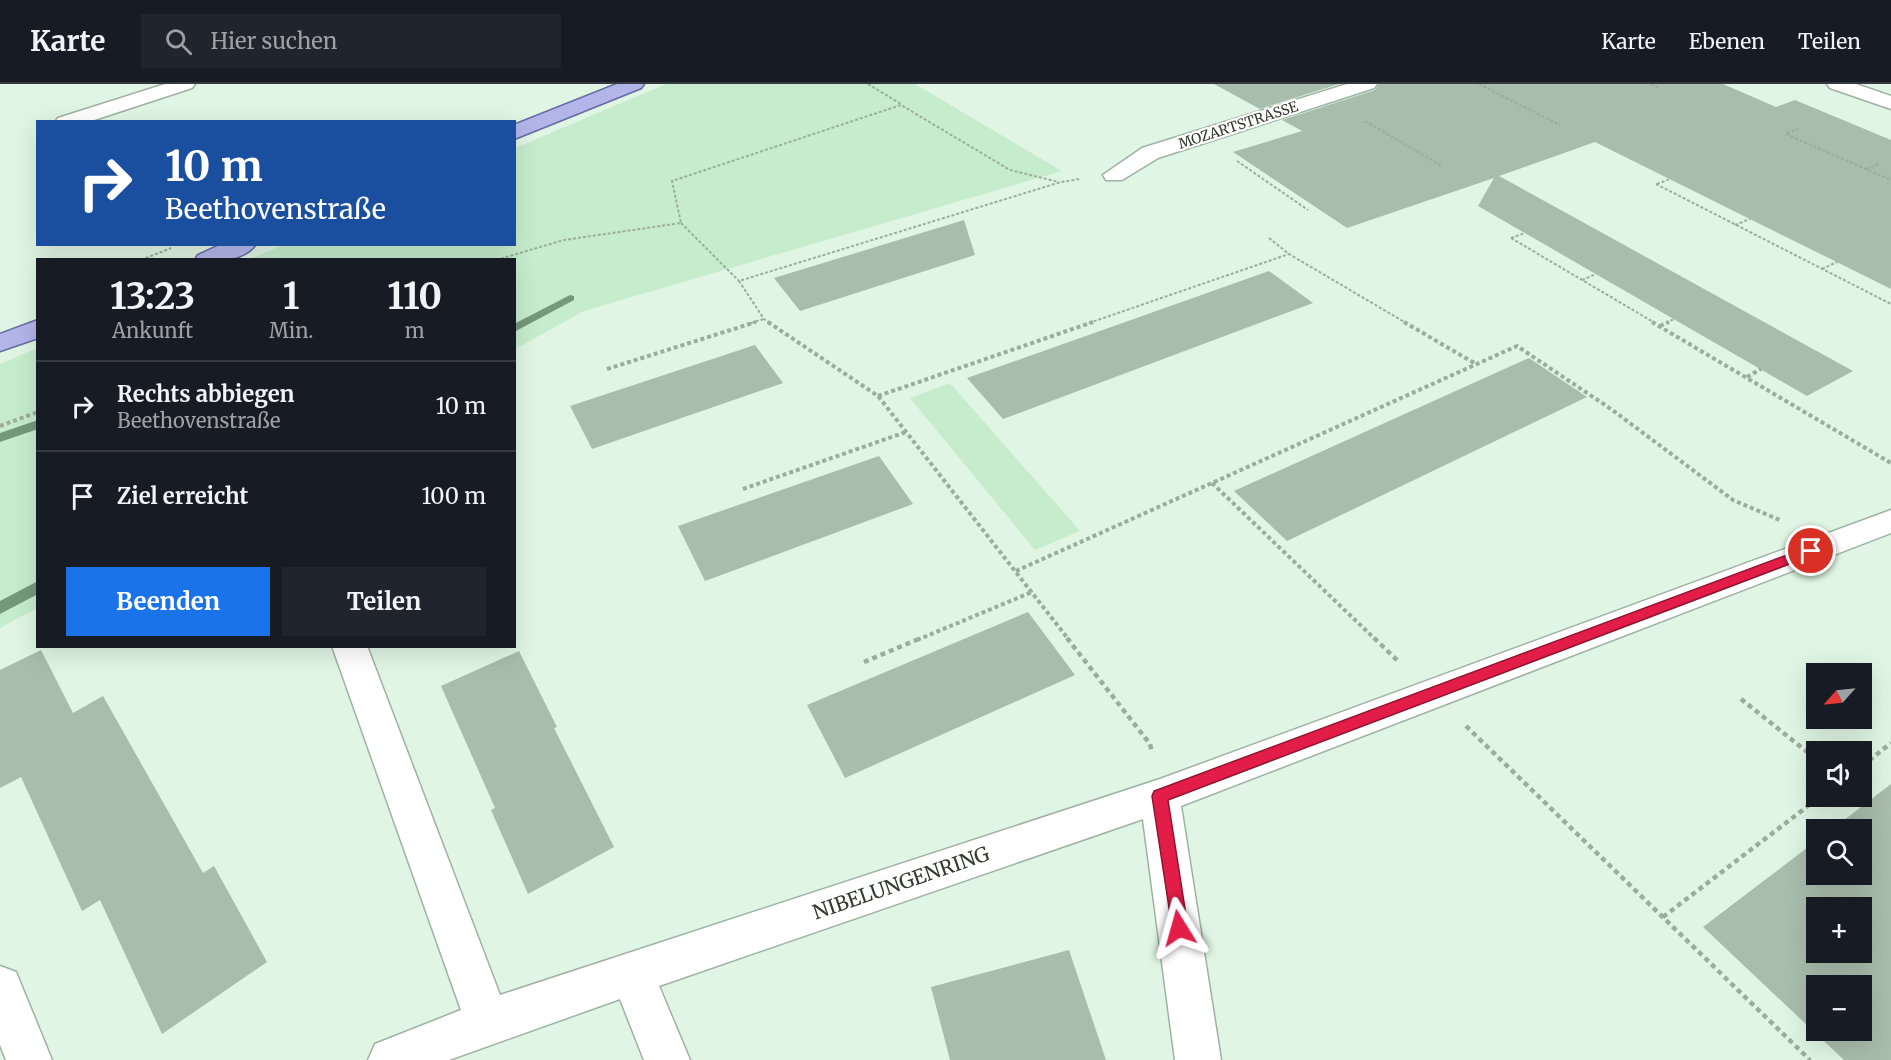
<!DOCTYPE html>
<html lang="de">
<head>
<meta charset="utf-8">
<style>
  :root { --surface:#171b24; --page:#20242c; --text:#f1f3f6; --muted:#9ea1a6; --line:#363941; --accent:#1a73e8 }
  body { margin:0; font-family:Merriweather,serif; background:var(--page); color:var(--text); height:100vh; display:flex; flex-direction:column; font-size:22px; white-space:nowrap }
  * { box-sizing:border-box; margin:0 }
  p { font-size:20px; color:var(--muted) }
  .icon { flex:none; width:33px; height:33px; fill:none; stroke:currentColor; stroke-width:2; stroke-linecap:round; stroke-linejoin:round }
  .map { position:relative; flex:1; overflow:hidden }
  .side { position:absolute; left:36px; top:174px; width:480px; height:390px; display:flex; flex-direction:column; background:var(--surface); border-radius:0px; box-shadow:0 6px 24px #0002 }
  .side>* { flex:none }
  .banner { position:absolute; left:36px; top:36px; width:480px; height:126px; border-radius:0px; box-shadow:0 6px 24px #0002; background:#1a4fa0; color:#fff; overflow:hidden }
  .needle { width:39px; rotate:243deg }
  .controls { position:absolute; left:1806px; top:579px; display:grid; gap:12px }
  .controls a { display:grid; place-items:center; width:66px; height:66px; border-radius:0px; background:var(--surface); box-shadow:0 6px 24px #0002; font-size:30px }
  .pin { position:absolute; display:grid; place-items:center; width:51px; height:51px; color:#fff; margin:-26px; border:3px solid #fff; border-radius:50%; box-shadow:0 2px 6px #0007 }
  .me { position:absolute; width:66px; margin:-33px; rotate:352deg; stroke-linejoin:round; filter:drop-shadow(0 0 4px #0008) }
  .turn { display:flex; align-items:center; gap:21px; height:126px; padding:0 30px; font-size:27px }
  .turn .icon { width:78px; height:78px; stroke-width:2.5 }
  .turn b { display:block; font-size:42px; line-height:51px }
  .eta { display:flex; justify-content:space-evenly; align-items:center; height:102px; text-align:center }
  .eta b { font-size:36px; font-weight:700; line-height:42px }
  .action { display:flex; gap:12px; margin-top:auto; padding:12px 30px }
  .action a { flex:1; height:69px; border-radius:0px; background:var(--accent); color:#fff; font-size:24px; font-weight:700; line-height:69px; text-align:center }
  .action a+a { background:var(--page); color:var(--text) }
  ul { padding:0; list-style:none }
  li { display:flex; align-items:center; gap:18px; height:90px; padding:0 30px; border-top:2px solid var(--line) }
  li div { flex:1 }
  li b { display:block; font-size:22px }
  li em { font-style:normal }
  header { display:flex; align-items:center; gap:36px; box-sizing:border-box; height:84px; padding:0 30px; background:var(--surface); border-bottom:2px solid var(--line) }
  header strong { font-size:28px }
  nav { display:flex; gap:33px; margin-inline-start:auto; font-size:21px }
  .search { width:420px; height:54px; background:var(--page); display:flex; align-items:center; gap:15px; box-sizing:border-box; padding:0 21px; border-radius:0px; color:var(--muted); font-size:22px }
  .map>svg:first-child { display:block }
  .green { fill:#c6eccd }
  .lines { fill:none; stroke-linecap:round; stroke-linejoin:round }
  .stream { fill:#74987a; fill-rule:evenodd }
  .building { fill:#a9bdac; fill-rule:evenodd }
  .minor-casing { stroke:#9fb2a2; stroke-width:3 }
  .major-casing { stroke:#656aa0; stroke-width:3 }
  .path-far2 { stroke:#9cac9e; stroke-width:2; stroke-dasharray:3 2; stroke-linecap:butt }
  .path-far1 { stroke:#9cac9e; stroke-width:4; stroke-dasharray:4 3; stroke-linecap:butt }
  .path { stroke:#9cac9e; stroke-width:4.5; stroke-dasharray:5 4; stroke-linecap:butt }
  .minor { fill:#fff; fill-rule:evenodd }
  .major { fill:#b3b5e9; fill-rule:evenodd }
  .route { fill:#e11d48; stroke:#92132f; stroke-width:1.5 }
  .labels { text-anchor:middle; stroke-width:4.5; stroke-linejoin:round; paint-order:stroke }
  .far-street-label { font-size:14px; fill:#323a33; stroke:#fff }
  .near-street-label { font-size:20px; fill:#323a33; stroke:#fff }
</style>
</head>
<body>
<header>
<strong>Karte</strong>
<div class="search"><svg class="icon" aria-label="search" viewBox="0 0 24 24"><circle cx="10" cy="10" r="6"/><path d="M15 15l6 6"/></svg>Hier suchen</div>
<nav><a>Karte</a><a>Ebenen</a><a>Teilen</a></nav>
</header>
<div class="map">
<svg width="1891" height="976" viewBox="0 0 1891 976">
  <rect width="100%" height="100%" fill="#e0f5e3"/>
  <g class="green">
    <path d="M666,0H915L1062,87L584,227L515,265L514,176L249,175L284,161L514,160L515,64Z"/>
    <path d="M37,264V524L0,544V280Z"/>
    <path d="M950,299L1080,447L1035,466L910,314Z"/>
  </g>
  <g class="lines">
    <g class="stream">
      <path d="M570,211L574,212V216L514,248V240Z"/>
      <path d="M38,336V345L0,358V349Z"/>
      <path d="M38,497V510L0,530V517Z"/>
    </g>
  </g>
  <g class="building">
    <path d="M1214,0H1339L1260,25Z"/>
    <path d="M1379,0H1723L1776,23L1795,16L1891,56V205L1595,58L1499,92L1853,287L1807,312L1478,122L1494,94L1347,144L1233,68L1302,47L1282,36L1375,6Z"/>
    <path d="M964,136L975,171L800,227L774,194Z"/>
    <path d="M1269,187L1313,219L1003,335L967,294Z"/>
    <path d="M755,261L783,299L592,365L570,322Z"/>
    <path d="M1529,274L1587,313L1287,457L1234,407Z"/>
    <path d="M879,372L913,420L705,497L678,442Z"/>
    <path d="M1028,528L1075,591L845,694L807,621Z"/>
    <path d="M41,566L73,629L103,612L203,789L214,782L267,878L162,950L100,816L82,827L21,693L0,704V586Z"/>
    <path d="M519,567L557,643L554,644L614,763L528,810L491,726L495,724L441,602Z"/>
    <path d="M1891,700V976H1844L1703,843L1816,757V790H1862V746H1831ZM1816,824H1862V868H1816ZM1816,902H1862V946H1816Z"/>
    <path d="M1069,866L1106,976H950L931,903Z"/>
  </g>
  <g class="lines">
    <g class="minor-casing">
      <g id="minor">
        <path d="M165,0H195L192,4L88,38H55L58,34Z"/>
        <path d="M1347,0H1377L1374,4L1158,74L1122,96H1106L1103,91L1142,64Z"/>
        <path d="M1827,0H1856L1891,12V25L1830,4Z"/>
        <path d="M1891,426V449L1181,722L1221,976H1175L1143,735L659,902L690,976H644L620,915L449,976H368L375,960L461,926L332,562H367L500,911L1160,695Z"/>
        <path d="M0,882L16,888L52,976H6L0,961Z"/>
      </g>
    </g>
    <g class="major-casing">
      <g id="major">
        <path d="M617,0H644L641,4L514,55V41Z"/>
        <path d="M222,160H256C243,179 214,176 195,176L198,171Z"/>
        <path d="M38,236V254L0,267V250Z"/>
      </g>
    </g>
    <g class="path-far2">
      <path d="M868,0L901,20"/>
      <path d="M1479,0L1560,41"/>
      <path d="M1651,0L1660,4"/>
      <path d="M1365,37L1442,82"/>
      <path d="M1787,49L1798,45"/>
      <path d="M1786,50L1891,96"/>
      <path d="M1237,77L1308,126"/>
      <path d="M1866,85L1878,80"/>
      <path d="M1656,100L1891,220"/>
      <path d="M1657,100L1670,95"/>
      <path d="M681,139L739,197"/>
      <path d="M1735,141L1750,135"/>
      <path d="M1269,154L1289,170L1406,239"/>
      <path d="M1511,154L1655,239"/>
      <path d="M1511,154L1525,149"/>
      <path d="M141,176L171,164"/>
      <path d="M496,176L564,156L681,139L672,97L901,21L1010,86L1059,98"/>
      <path d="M1822,185L1837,178"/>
      <path d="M1582,196L1596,190"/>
      <path d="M751,239L764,235"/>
      <path d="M770,239L764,235L739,197L1061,98L1080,95"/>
      <path d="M1089,239L1289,170"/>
      <path d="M1666,239L1674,235"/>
    </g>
    <g class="path-far1">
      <path d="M768,238L878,312L1069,556"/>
      <path d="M1404,238L1476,280"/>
      <path d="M1652,238L1891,379"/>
      <path d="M1660,242L1669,238"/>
      <path d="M607,285L756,238"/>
      <path d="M1747,293L1761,285"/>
      <path d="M878,312L1093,238"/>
      <path d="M0,342L38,328"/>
      <path d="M1212,399L1376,556"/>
      <path d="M743,405L906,348"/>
      <path d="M1016,487L1517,262L1611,325L1733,416L1782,437"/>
      <path d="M917,556L1032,508"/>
    </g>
    <g class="path">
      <path d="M1067,554L1150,660L1152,669"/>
      <path d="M1374,554L1400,579"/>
      <path d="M864,578L921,554"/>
      <path d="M1741,615L1816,675"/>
      <path d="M1466,642L1810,976"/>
      <path d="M1862,682L1891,659"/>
      <path d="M1663,833L1821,712"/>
    </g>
    <use href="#minor" class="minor"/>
    <use href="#major" class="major"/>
  </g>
  <path class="route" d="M1811,462L1816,463V470L1168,716L1188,844L1185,850L1179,852L1173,850L1152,712L1154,707Z"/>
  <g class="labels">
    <g class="far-street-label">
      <text transform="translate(1238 41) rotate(-18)" y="5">MOZARTSTRASSE</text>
    </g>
    <g class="near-street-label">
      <text transform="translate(901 799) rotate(-19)" y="7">NIBELUNGENRING</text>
    </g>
  </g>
</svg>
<div class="controls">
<a><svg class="needle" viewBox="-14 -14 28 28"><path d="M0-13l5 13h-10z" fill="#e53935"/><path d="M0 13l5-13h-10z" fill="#9ea1a6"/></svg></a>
<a><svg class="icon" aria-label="sound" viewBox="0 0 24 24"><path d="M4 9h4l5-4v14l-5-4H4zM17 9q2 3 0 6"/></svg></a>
<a><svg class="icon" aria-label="search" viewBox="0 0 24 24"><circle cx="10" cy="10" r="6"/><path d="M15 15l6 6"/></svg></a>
<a>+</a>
<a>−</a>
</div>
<div class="pin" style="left:1811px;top:467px;background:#d93025"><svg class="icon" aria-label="arrive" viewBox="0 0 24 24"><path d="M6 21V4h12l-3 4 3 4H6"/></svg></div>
<svg class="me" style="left:1179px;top:844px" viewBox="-20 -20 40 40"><path d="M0-17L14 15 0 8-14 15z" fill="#e11d48" stroke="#fff" stroke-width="4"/></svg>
<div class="banner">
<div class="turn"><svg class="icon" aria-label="right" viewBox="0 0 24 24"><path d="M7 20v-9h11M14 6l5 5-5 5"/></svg><div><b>10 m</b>Beethovenstraße</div></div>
</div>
<section class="side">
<div class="eta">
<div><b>13:23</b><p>Ankunft</p></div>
<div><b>1</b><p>Min.</p></div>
<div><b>110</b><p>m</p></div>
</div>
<ul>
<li><svg class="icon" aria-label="right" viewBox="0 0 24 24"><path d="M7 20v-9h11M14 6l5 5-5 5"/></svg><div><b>Rechts abbiegen</b><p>Beethovenstraße</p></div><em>10 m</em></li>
<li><svg class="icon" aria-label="arrive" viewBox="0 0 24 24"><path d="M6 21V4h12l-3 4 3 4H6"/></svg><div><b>Ziel erreicht</b></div><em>100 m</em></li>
</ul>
<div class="action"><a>Beenden</a><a>Teilen</a></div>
</section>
</div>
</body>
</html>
